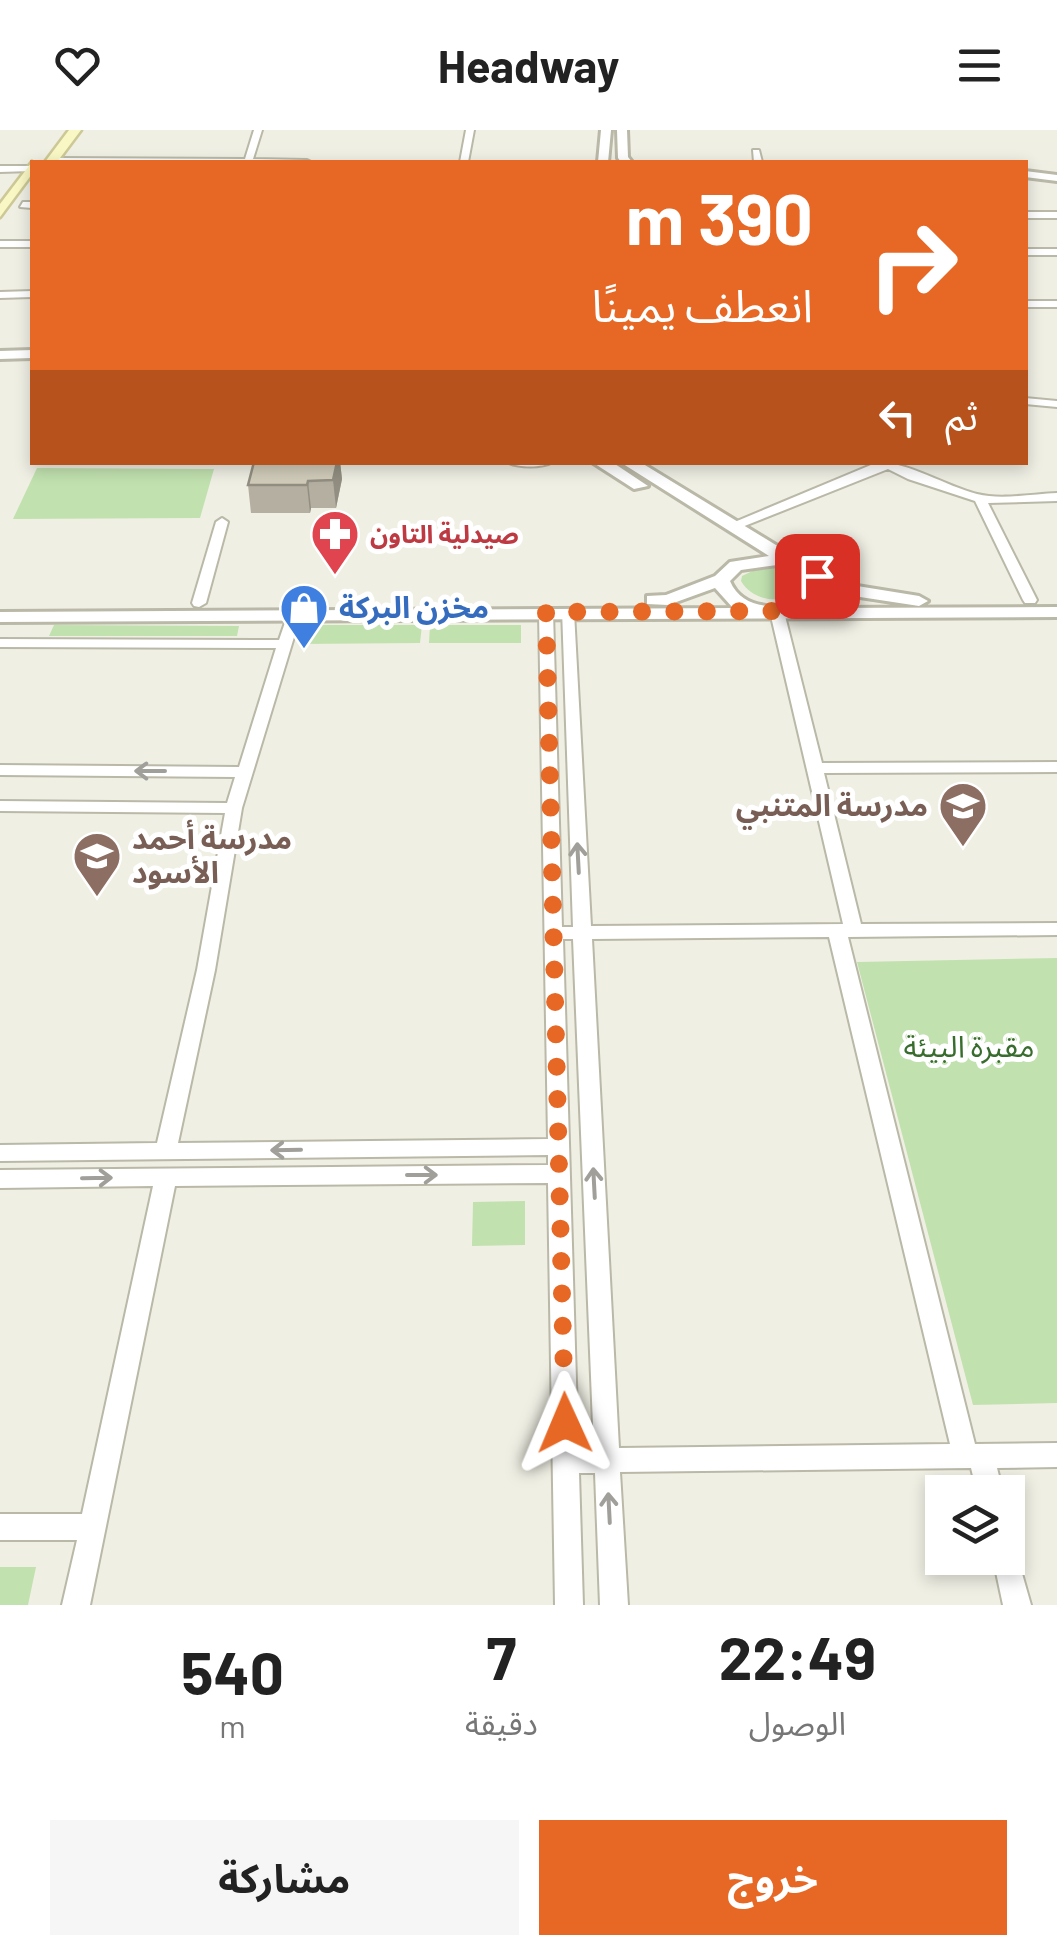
<!DOCTYPE html>
<html lang="ar">
<head>
<meta charset="utf-8">
<style>
  :root { --surface:#fff; --page:#f6f6f6; --text:#222; --muted:#767676; --accent:#e76724 }
  body { margin:0; font-family:Barlow,"Noto Sans Arabic",sans-serif; background:var(--page); color:var(--text); direction:rtl; height:100vh; display:flex; flex-direction:column; font-size:38px; white-space:nowrap }
  * { box-sizing:border-box; margin:0 }
  p { font-size:32px; color:var(--muted) }
  .icon { flex:none; width:55px; height:55px; fill:none; stroke:currentColor; stroke-width:2; stroke-linecap:round; stroke-linejoin:round }
  .map { position:relative; height:1475px; overflow:hidden; direction:ltr }
  .details { display:flex; flex-direction:column; background:var(--surface); flex:1 }
  .details>* { flex:none }
  .banner { position:absolute; left:30px; top:30px; width:998px; height:305px; border-radius:0px; box-shadow:0 5px 15px #0003; direction:rtl; background:#e76724; color:#fff; overflow:hidden }
  .fabs { position:absolute; left:925px; top:1345px; display:grid; gap:20px }
  .fabs a { display:grid; place-items:center; width:100px; height:100px; border-radius:0px; background:var(--surface); box-shadow:0 5px 15px #0003; font-size:50px }
  .pin { position:absolute; display:grid; place-items:center; width:85px; height:85px; color:#fff; margin:-42px; border-radius:20px; box-shadow:0 5px 15px #0006 }
  .me { position:absolute; width:110px; margin:-55px; rotate:359deg; stroke-linejoin:round; filter:drop-shadow(0 0 8px #0008) }
  .turn { display:flex; align-items:center; gap:35px; height:210px; padding:0 50px; font-size:45px }
  .turn .icon { width:130px; height:130px; stroke-width:2.5 }
  .turn b { display:block; font-size:70px; line-height:85px }
  .then { display:flex; align-items:center; height:95px; padding:0 50px; background:#0003; gap:20px; font-size:38px }
  .eta { display:flex; justify-content:space-evenly; align-items:center; height:170px; text-align:center }
  .eta b { font-size:60px; font-weight:700; line-height:70px }
  .action { display:flex; gap:20px; margin-top:auto; padding:20px 50px }
  .action a { flex:1; height:115px; border-radius:0px; background:var(--accent); color:#fff; font-size:40px; font-weight:700; line-height:115px; text-align:center }
  .action a+a { background:var(--page); color:var(--text) }
  header { display:flex; justify-content:space-between; align-items:center; height:130px; padding:0 50px; background:var(--surface); font-size:45px; font-weight:700 }
  .map>svg:first-child { display:block }
  .green { fill:#c1e1af }
  .lines { fill:none; stroke-linecap:round; stroke-linejoin:round }
  .minor-casing { stroke:#bab8a7; stroke-width:4 }
  .tertiary-casing { stroke:#bab8a7; stroke-width:6 }
  .secondary-casing { stroke:#ccc996; stroke-width:5 }
  .minor { fill:#fff; fill-rule:evenodd }
  .tertiary { fill:#fff; fill-rule:evenodd }
  .secondary { fill:#f9f7c4; fill-rule:evenodd }
  .wall { fill:#b4afa0 }
  .shaded-wall { fill:#928f82 }
  .building { fill:#d1ccba; stroke:#928f82; stroke-width:2.5 }
  .oneway { stroke:#a09f9a }
  .route { stroke:#e76724; stroke-width:18; stroke-dasharray:0 32.4 }
  .labels { text-anchor:middle; stroke-width:10; stroke-linejoin:round; paint-order:stroke }
  .far-health-label { font-size:25px; font-weight:bold; fill:#be3a42; stroke:#fff; text-anchor:start }
  .shop-label { font-size:30px; font-weight:bold; fill:#366cbe; stroke:#fff; text-anchor:start }
  .education-label { font-size:30px; font-weight:bold; fill:#785e54; stroke:#fff; text-anchor:end }
  .park-label { font-size:30px; fill:#396d2d; stroke:#fff }
</style>
</head>
<body>
<header><svg class="icon" aria-label="menu" viewBox="0 0 24 24"><path d="M4 6h16M4 12h16M4 18h16"/></svg>Headway<svg class="icon" aria-label="heart" viewBox="0 0 24 24"><path d="M12 20l-8-8c-3-5 5-10 8-4 3-6 11-1 8 4z"/></svg></header>
<div class="map">
<svg width="1057" height="1475" viewBox="0 0 1057 1475">
  <rect width="100%" height="100%" fill="#f0efe4"/>
  <g class="green">
    <path d="M37,338L214,339L200,388L13,389Z"/>
    <path d="M763,436L783,437L805,450L804,460C784,474 754,473 741,451L742,446Z"/>
    <path d="M54,495L239,496L237,506H49Z"/>
    <path d="M302,495H422L420,513L299,514Z"/>
    <path d="M430,495H521V513H429Z"/>
    <path d="M1057,828V1273L973,1275L857,832Z"/>
    <path d="M525,1071V1115L472,1116L473,1072Z"/>
    <path d="M0,1437H36L28,1475H0Z"/>
  </g>
  <g class="lines">
    <g class="minor-casing">
      <g id="minor">
        <path d="M254,0H262L253,29L307,30L311,32H55L49,30L53,28L245,29Z"/>
        <path d="M466,0H474L468,32H460Z"/>
        <path d="M753,20H759L762,32H754Z"/>
        <path d="M0,36H32V41L0,42Z"/>
        <path d="M23,72H32V78L20,77Z"/>
        <rect x="1025" y="82" width="32" height="6"/>
        <rect x="0" y="111" width="32" height="6"/>
        <rect x="1025" y="119" width="32" height="6"/>
        <path d="M32,161V167L0,168V162Z"/>
        <rect x="1025" y="171" width="32" height="6"/>
        <path d="M1025,268L1057,271V277L1025,274Z"/>
        <path d="M507,332H553C542,338 518,338 507,332Z"/>
        <path d="M878,332C908,332 946,356 977,364C1001,370 1032,364 1057,363V371L988,373L1037,470L1035,473H1025L1023,470L975,371L908,349L888,339L737,399H727L725,396Z"/>
        <path d="M222,388L228,392L206,473L199,477L194,476L192,473L216,392Z"/>
        <path d="M546,478L553,482L562,797H573L562,479H572L574,482L591,796L843,794L770,482L772,479H782L784,482L822,633L1057,632V642L824,643L861,794L1057,793V805L848,807L975,1314L1057,1313V1337L997,1338L1003,1362H977L971,1338L620,1342L628,1475H600L595,1343H579L583,1475H555L548,1053L175,1056L90,1475H62L77,1410H0V1384H82L153,1056L0,1058V1040L548,1035V1025L0,1031V1015L157,1013L197,840L225,683L0,681V671L227,673L235,647L0,645V635L239,637L276,518L0,517V509L279,510L289,481L294,480L301,484L242,678L215,840L178,1013L548,1009L539,482ZM829,807L950,1314L619,1318L592,809ZM563,809H573L594,1319H578Z"/>
        <path d="M1008,1415L1015,1419L1031,1475H1003L993,1428H1008Z"/>
      </g>
    </g>
    <g class="tertiary-casing">
      <g id="tertiary">
        <path d="M601,0H611L608,32H598Z"/>
        <path d="M617,0H627L628,27L632,32H621L618,28Z"/>
        <path d="M1025,41L1057,45V51L1025,47Z"/>
        <path d="M32,220V228L0,229V221Z"/>
        <path d="M592,332H612L648,356L634,359Z"/>
        <path d="M620,332H640L820,442L851,455L919,466L928,471L919,476L847,465L830,459L826,471L817,478L1057,477V487L0,492V482L733,478L715,458L668,475L647,474V466L666,465L715,446L730,432L769,426ZM777,435L801,443L813,456L809,468C782,480 743,482 730,451L741,440Z"/>
      </g>
    </g>
    <g class="secondary-casing">
      <g id="secondary">
        <path d="M69,0H81L57,32H45Z"/>
        <path d="M32,32V44L0,87V74Z"/>
      </g>
    </g>
    <use href="#minor" class="minor"/>
    <use href="#tertiary" class="tertiary"/>
    <use href="#secondary" class="secondary"/>
  </g>
  <path class="wall" d="M254,332H340L342,349L336,378H311L310,383H251L248,355Z"/>
  <g class="shaded-wall">
    <path d="M337,332H340L342,349L336,378L333,350Z"/>
    <path d="M308,351L311,378L310,383L307,355Z"/>
  </g>
  <path class="building" d="M254,332H337L333,350L308,351L307,355H248Z"/>
  <defs><path id="oneway-shaft" d="M-6 0H5M1.5-3L5.5 0L1.5 3" fill="none" stroke-width="1.6" stroke-linecap="round" stroke-linejoin="round" transform="scale(2.5)"/></defs>
  <g class="oneway">
    <use href="#oneway-shaft" transform="translate(150 641) rotate(-180)"/>
    <use href="#oneway-shaft" transform="translate(578 728) rotate(-93)"/>
    <use href="#oneway-shaft" transform="translate(286 1020) rotate(179)"/>
    <use href="#oneway-shaft" transform="translate(422 1045)"/>
    <use href="#oneway-shaft" transform="translate(97 1048) rotate(-1)"/>
    <use href="#oneway-shaft" transform="translate(594 1053) rotate(-93)"/>
    <use href="#oneway-shaft" transform="translate(609 1378) rotate(-93)"/>
  </g>
  <g class="lines">
    <path class="route" d="M565,1293L546,482L793,481L807,477L822,463L817,446"/>
  </g>
  <defs>
    <g id="pharmacy-pin" transform="scale(2.5)"><path d="M0 17L-7.5 6A9.5 9.5 0 1 1 7.5 6Z" fill="#e0444e" stroke="#fff"/><path d="M-2-6h4v4h4v4h-4v4h-4v-4h-4v-4h4Z" fill="#fff"/></g>
    <g id="shop-pin" transform="scale(2.5)"><path d="M0 17L-7.5 6A9.5 9.5 0 1 1 7.5 6Z" fill="#3f7fe0" stroke="#fff"/><path d="M-5-2.5h2.3a2.7 3.5 0 0 1 5.4 0H5L5.5 6h-11ZM-1.5-2.5h3a1.5 2.3 0 0 0-3 0Z" fill="#fff"/></g>
    <g id="school-pin" transform="scale(2.5)"><path d="M0 17L-7.5 6A9.5 9.5 0 1 1 7.5 6Z" fill="#8d6e63" stroke="#fff"/><path d="M0-5L7-2L0 1L-7-2ZM-4 1L0 2.5L4 1V4Q0 6-4 4Z" fill="#fff"/></g>
  </defs>
  <g fill-rule="evenodd">
    <use href="#pharmacy-pin" x="335" y="404"/>
    <use href="#shop-pin" x="304" y="478"/>
    <use href="#school-pin" x="963" y="676"/>
    <use href="#school-pin" x="97" y="726"/>
  </g>
  <g class="labels">
    <g class="far-health-label">
      <text x="370" y="413">صيدلية التاون</text>
    </g>
    <g class="shop-label">
      <text x="339" y="488">مخزن البركة</text>
    </g>
    <g class="education-label">
      <text x="928" y="686">مدرسة المتنبي</text>
      <text x="132" y="719" text-anchor="start">مدرسة أحمد<tspan x="132" dy="34">الأسود</tspan></text>
    </g>
    <g class="park-label">
      <text x="969" y="927">مقبرة البيئة</text>
    </g>
  </g>
</svg>
<div class="fabs">
<a><svg class="icon" aria-label="layers" viewBox="0 0 24 24"><path d="M12 4l9 5-9 5-9-5zM3 14l9 5 9-5"/></svg></a>
</div>
<div class="pin" style="left:817px;top:446px;background:#d93025"><svg class="icon" aria-label="arrive" viewBox="0 0 24 24"><path d="M6 21V4h12l-3 4 3 4H6"/></svg></div>
<svg class="me" style="left:565px;top:1293px" viewBox="-20 -20 40 40"><path d="M0-17L14 15 0 8-14 15z" fill="#e76724" stroke="#fff" stroke-width="4"/></svg>
<div class="banner">
<div class="turn"><svg class="icon" aria-label="right" viewBox="0 0 24 24"><path d="M7 20v-9h11M14 6l5 5-5 5"/></svg><div><b>390 m</b>انعطف يمينًا</div></div>
<div class="then">ثم<svg class="icon" aria-label="left" viewBox="0 0 24 24"><path d="M17 20v-9H6M10 6l-5 5 5 5"/></svg></div>
</div>
</div>
<section class="details">
<div class="eta">
<div><b>22:49</b><p>الوصول</p></div>
<div><b>7</b><p>دقيقة</p></div>
<div><b>540</b><p>m</p></div>
</div>
<div class="action"><a>خروج</a><a>مشاركة</a></div>
</section>
</body>
</html>
